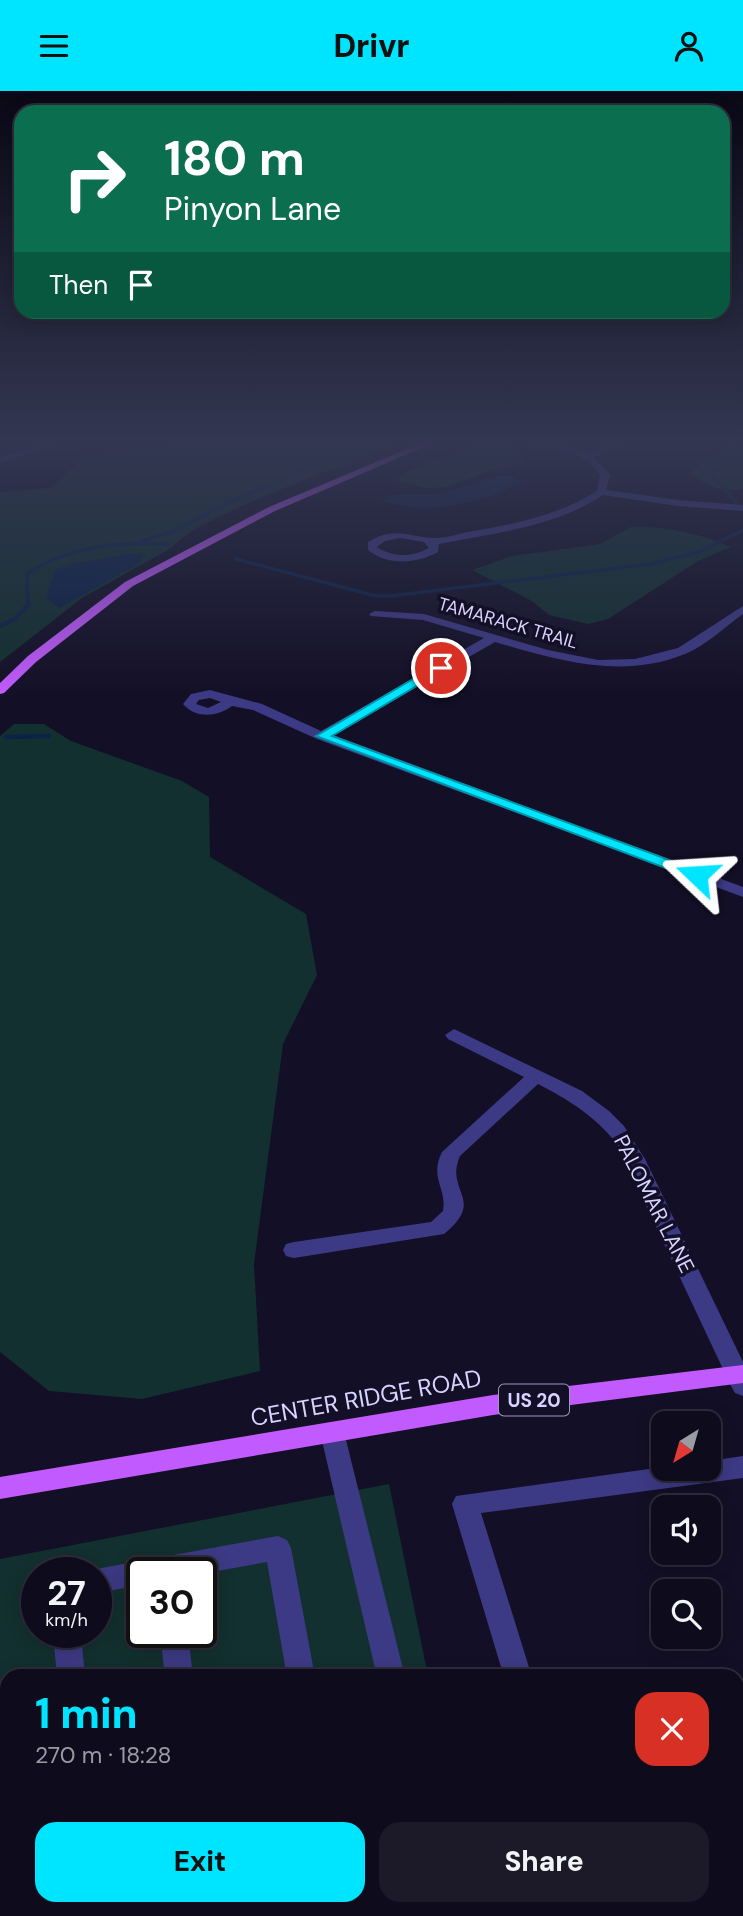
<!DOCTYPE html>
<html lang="en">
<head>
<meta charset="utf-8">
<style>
  :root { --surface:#0e0b1c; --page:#1c1929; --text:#f1f3f6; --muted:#9b9ba3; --line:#2e2b3b; --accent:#00e5ff }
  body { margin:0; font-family:"DM Sans",sans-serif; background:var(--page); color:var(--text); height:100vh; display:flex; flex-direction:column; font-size:26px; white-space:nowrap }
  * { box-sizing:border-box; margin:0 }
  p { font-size:23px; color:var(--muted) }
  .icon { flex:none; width:38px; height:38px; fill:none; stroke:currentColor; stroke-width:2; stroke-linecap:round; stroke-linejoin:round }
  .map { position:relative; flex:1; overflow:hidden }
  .side { position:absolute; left:0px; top:1578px; width:744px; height:247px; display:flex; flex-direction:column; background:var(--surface); border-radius:21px 21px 0 0; box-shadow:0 4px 18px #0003,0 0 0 2px var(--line) }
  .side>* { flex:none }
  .top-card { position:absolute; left:14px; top:14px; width:716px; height:214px; border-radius:21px; box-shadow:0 4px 18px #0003,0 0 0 2px var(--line); background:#0b6e4f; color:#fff; overflow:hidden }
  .needle { width:46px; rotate:217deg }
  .controls { position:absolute; left:651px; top:1320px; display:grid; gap:14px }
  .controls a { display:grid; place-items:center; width:70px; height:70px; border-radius:14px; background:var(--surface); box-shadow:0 4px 18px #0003,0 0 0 2px var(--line); font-size:35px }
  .speed { position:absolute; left:21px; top:1466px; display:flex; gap:14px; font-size:35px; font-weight:700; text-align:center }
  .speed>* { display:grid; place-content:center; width:91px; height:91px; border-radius:50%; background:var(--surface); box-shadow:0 4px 18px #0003,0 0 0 2px var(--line); line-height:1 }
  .speed small { font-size:18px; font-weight:400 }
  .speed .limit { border:4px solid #111; border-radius:10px; background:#fff; color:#111 }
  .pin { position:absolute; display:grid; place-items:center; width:60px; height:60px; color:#fff; margin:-30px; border:4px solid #fff; border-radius:50%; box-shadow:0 2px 7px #0007 }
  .me { position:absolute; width:77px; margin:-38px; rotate:290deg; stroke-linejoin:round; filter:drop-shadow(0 0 5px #0008) }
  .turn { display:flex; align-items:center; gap:24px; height:147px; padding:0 35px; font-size:32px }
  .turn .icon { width:91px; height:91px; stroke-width:2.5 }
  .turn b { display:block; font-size:49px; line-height:60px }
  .then { display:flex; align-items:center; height:66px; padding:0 35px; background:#0003; gap:14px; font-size:26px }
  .round { display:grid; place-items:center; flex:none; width:74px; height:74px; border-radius:21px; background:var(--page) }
  .headline { display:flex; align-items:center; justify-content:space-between; height:119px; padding:0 35px }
  h1 { font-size:42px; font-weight:800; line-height:52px; color:var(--accent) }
  .button { display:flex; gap:14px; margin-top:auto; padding:14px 35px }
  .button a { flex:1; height:80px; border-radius:21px; background:var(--accent); color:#111; font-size:28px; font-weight:800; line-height:80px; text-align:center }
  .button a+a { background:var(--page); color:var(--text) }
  header { display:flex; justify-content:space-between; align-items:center; height:91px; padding:0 35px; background:var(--accent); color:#111; font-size:32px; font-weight:800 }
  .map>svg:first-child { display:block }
  .green { fill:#12302f; fill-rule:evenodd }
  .water { fill:#0c2248 }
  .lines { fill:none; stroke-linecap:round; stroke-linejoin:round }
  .stream-far1 { stroke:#0c2248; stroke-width:3.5 }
  .stream { stroke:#0c2248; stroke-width:4.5 }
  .minor { fill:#3d3a85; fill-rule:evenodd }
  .major { fill:#c25bff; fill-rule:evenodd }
  .shaded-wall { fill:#1d163a }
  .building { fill:#433a66; stroke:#5a527e; stroke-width:2 }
  .route { fill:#00e5ff; stroke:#0095a6; stroke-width:2 }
  .labels { text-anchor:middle; stroke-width:7; stroke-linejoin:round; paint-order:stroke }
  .far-street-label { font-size:18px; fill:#d9d4ff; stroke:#130f26 }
  .shield { fill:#130f26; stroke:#9e99be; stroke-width:2 }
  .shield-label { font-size:19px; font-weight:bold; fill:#d9d4ff }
  .street-label { font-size:21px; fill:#d9d4ff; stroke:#130f26 }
  .near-street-label { font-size:24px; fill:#d9d4ff; stroke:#130f26 }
</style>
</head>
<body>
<header><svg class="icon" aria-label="menu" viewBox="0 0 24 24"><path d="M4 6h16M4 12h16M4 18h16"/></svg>Drivr<svg class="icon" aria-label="person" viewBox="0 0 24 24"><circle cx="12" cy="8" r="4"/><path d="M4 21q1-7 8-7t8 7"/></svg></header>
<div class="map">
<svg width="743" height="1825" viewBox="0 0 743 1825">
  <rect width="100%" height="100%" fill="#130f26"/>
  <g class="green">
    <path d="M175,350H406C362,368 196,425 173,456L82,507L0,571V401L51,397L90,361L159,356Z"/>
    <path d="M485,350L521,355L526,359L524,372L493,379L446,396L426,397L397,390L403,383L461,358Z"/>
    <path d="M730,350H743V397C725,404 703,393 690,382Z"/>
    <path d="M631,436C665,435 700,442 731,456L698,470L608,528L588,533L549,524L532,510L472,479L512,465L600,453Z"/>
    <path d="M14,633H44L71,650L182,690L209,706L210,766L306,823L317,884L283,953L254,1173L260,1280L142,1308L49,1300L0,1261V645Z"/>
    <path d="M389,1393L428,1585L7,1586V1818H737V1697H743V1825H0V1468ZM37,1482H96V1542H37ZM142,1482H201V1542H142Z"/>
  </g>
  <g class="water">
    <path d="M499,385H512L522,391C483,412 426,425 383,410L390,404L440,403Z"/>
    <path d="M129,463H145L138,473L59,517L46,507L55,479L71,473Z"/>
  </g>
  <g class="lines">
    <g class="stream-far1">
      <path d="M736,411L710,382L743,364"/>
      <path d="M143,450L179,438L215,418L323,370L326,362L323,354L328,350"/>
      <path d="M236,468L376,505H391L650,473L699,461L743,439"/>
      <path d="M28,515L27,483C67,456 120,450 168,453"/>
    </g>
    <g class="stream">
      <path d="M0,535L15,528L29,513"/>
      <path d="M6,646L49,645"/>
    </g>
    <g class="minor">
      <path d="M52,350H66L0,372V366Z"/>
      <path d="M517,350L557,352L588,362L622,350H636L594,366L610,384L606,399L678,409L743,414V420L678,415L603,404C555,436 494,442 439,453L438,461C416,473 388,475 368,459V451C396,434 410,447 436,447C446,447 458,443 468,441C513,433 558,425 597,400L600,384C577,350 547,364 517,350ZM400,447L424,451L429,457C413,466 393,467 377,456L385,450Z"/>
      <path d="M743,515V523C725,536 705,555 685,563C621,589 558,569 495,551L333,644L743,796V806L317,648L253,619L232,615C217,626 196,628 183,613L191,603L210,599L262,613L321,640L484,547L423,529L371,525L369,523L375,520L424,523L548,559L598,569L635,568L678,557ZM210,607L221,611L208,617L196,613L199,609Z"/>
      <path d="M454,938L582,1000L609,1020L624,1035L645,1068L743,1271V1305L735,1302L731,1295L617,1053C595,1025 569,1009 538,993L460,1065C444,1101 487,1108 444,1143L294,1167L286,1165L283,1159L286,1153L294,1151L431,1131L443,1120C447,1097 429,1087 442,1061L524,986L448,948L445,944Z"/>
      <path d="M332,1331L341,1334L344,1341L405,1586H377L320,1341L323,1334Z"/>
      <path d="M743,1365V1387L481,1422L532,1586H504L452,1413L456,1405L663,1376L709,1377V1370Z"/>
      <path d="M278,1445L287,1449L291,1457L315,1586H287L267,1471L201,1483L142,1482V1494L96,1502V1482H86L96,1478Z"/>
      <path d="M53,1542H81L85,1586H57Z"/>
      <path d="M160,1542H188L193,1586H165Z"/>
      <path d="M743,1641V1671L737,1672V1643Z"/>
      <path d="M743,1774V1806L737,1807V1775Z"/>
      <path d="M430,1818H462L463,1825H431Z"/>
      <path d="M506,1818H596L597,1825H503Z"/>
    </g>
    <g class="major">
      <path d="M426,350H438L275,420L133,495L36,571L4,602L0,603V592L28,565L125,491L269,416Z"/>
      <path d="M743,1274V1292L493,1324L0,1408V1386L493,1304Z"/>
    </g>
  </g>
  <path class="shaded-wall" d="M0,1697L3,1707L5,1737L0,1738Z"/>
  <path class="building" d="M743,1804V1825H690L707,1818H737V1806Z"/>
  <linearGradient id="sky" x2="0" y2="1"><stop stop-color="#0a0815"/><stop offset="0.58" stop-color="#333752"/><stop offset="1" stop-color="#333752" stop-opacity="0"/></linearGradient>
  <rect width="743" height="606" fill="url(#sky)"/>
  <path class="route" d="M437,574L447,577L332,645L702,781V787H692L316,645Z"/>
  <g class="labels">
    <g class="far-street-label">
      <text transform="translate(508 532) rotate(16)" y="6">TAMARACK TRAIL</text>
    </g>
    <rect class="shield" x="499" y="1293.5" width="70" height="31" rx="5"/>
    <g class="shield-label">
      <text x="534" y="1316">US 20</text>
    </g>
    <g class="street-label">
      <text transform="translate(654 1113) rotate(63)" y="7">PALOMAR LANE</text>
    </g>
    <g class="near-street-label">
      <text transform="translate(366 1307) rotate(-10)" y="8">CENTER RIDGE ROAD</text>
    </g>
  </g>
</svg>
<div class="controls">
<a><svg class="needle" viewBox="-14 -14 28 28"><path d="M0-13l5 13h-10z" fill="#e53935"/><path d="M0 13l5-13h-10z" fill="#9b9ba3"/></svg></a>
<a><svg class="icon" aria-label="sound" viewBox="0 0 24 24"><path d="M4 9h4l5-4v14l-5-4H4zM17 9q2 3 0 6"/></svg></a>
<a><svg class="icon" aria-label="search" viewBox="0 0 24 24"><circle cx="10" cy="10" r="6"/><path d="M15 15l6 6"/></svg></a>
</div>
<div class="speed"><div>27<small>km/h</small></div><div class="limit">30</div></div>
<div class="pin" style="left:441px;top:577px;background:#d93025"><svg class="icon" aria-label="arrive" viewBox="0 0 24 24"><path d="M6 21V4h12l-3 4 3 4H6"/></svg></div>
<svg class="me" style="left:697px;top:784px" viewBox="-20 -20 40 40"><path d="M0-17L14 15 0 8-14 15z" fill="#00e5ff" stroke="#fff" stroke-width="4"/></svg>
<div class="top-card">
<div class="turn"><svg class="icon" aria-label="right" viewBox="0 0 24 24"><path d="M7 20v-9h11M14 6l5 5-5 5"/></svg><div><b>180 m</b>Pinyon Lane</div></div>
<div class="then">Then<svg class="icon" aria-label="arrive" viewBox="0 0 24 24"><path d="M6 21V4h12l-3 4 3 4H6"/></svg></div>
</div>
<section class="side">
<div class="headline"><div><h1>1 min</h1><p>270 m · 18:28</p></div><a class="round" style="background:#d93025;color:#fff"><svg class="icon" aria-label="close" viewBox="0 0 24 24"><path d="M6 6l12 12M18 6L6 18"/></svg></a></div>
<div class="button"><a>Exit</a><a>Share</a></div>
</section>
</div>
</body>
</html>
